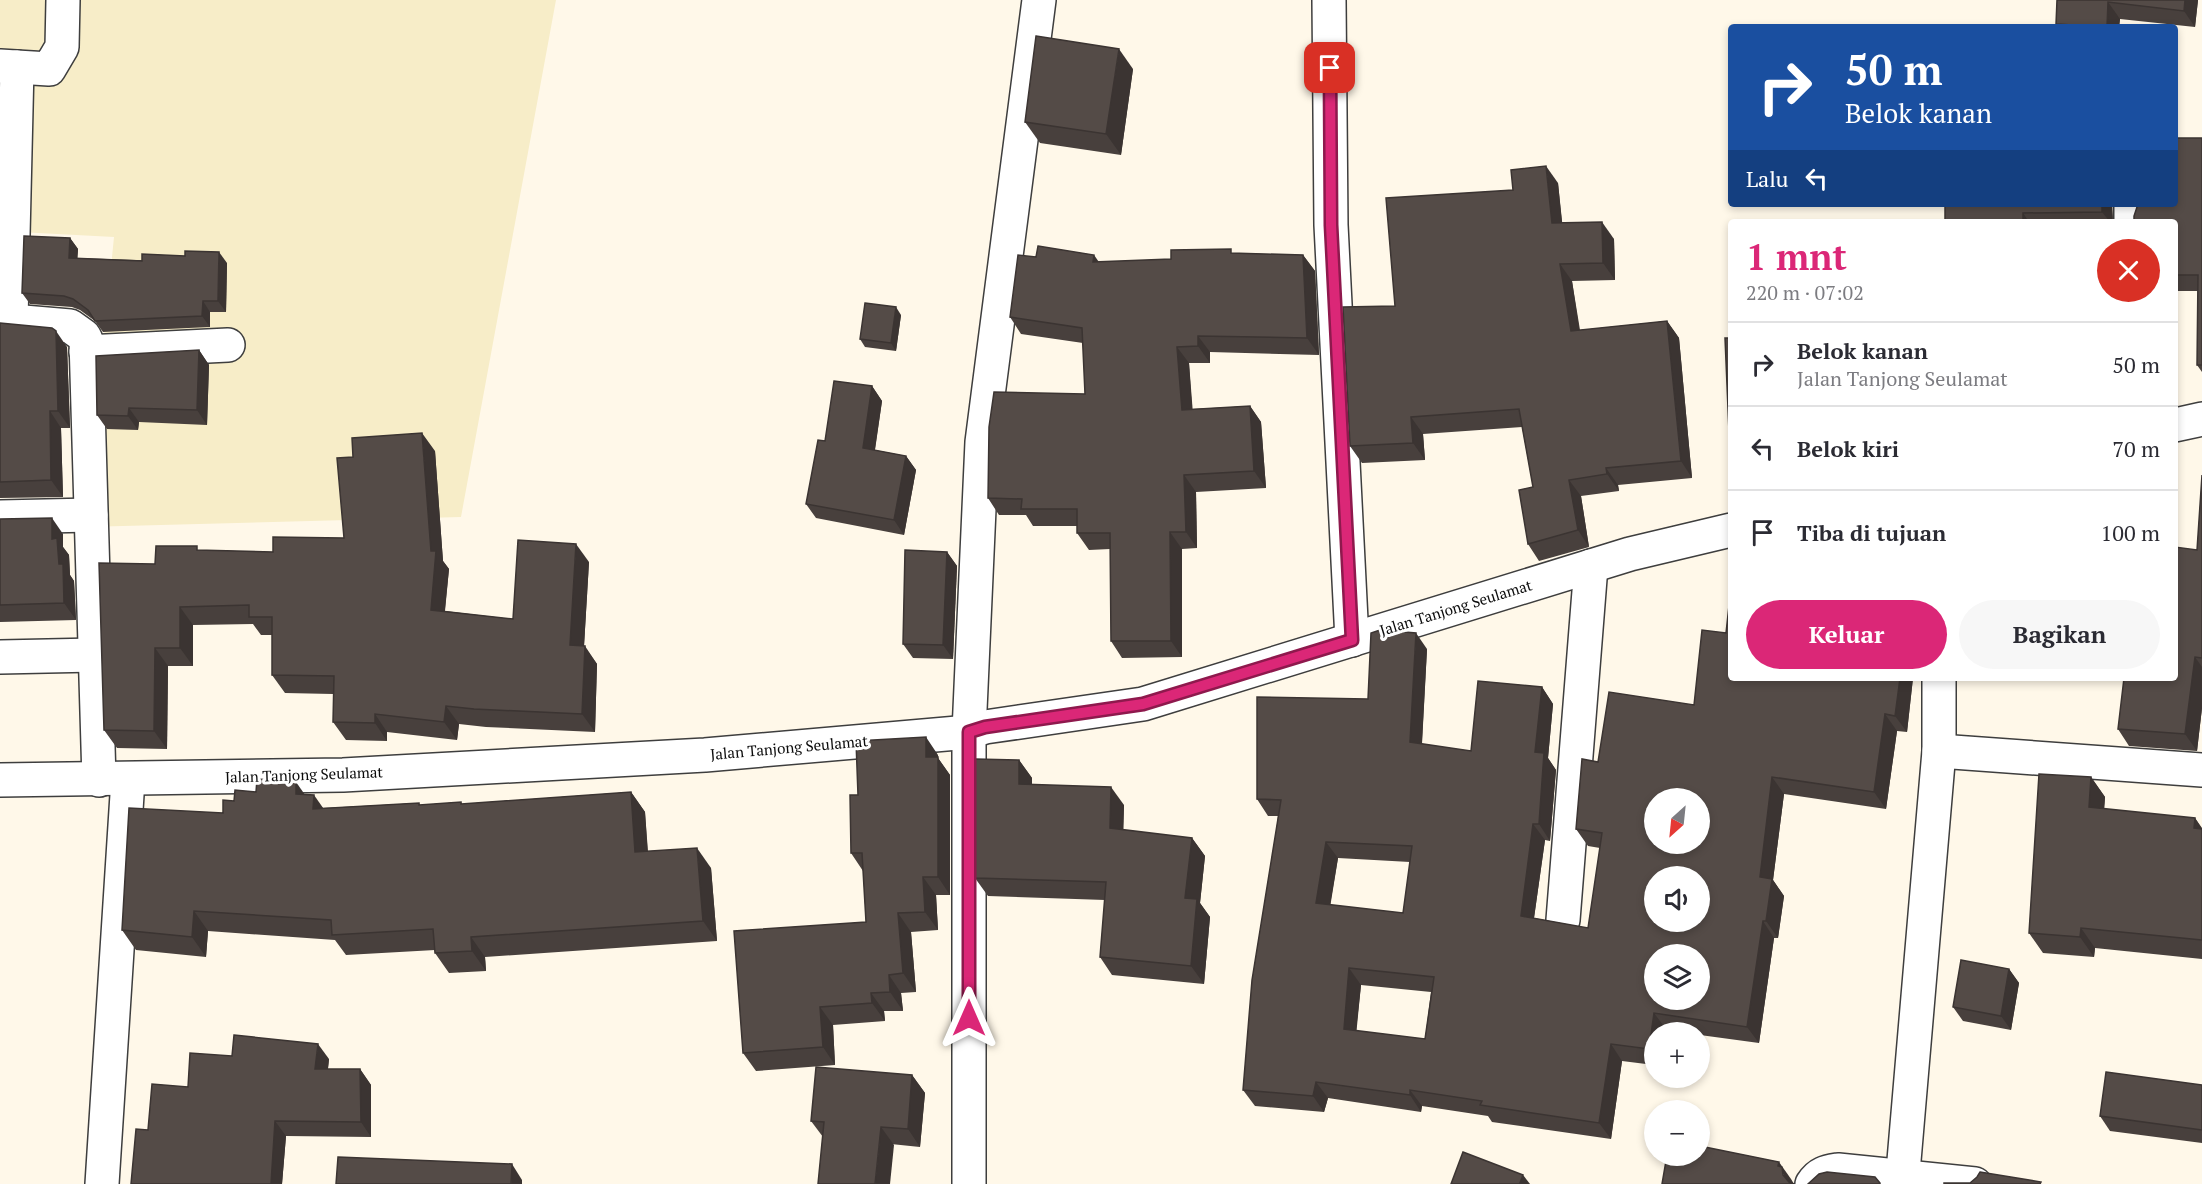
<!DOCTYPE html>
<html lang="id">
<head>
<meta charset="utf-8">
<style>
  :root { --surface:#fff; --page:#f7f7f7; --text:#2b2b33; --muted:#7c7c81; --line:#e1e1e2; --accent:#db2777 }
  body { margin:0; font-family:"PT Serif",serif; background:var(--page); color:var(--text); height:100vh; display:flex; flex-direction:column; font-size:22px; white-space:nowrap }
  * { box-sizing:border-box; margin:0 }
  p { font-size:20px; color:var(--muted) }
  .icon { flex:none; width:33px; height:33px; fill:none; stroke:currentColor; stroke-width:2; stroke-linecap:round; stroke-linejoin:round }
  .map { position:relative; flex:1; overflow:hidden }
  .details { position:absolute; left:1728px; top:219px; width:450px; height:462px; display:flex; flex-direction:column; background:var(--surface); border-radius:6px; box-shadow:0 3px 9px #0003 }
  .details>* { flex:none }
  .hud { position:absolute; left:1728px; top:24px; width:450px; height:183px; border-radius:6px; box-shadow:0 3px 9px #0003; background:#1a4fa0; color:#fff; overflow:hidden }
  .needle { width:39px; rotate:207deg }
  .controls { position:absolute; left:1644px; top:788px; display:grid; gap:12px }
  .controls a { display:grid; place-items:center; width:66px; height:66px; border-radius:50%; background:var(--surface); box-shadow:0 3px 9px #0003; font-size:30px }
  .pin { position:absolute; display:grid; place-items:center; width:51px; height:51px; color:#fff; margin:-26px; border-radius:12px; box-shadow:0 3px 9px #0006 }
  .me { position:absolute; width:66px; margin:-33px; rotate:0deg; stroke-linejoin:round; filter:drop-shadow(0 0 4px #0008) }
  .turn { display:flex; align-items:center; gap:21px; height:126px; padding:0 18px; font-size:27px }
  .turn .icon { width:78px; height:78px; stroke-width:2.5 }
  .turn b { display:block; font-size:42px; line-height:51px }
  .then { display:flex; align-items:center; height:57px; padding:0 18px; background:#0003; gap:12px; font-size:22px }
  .round { display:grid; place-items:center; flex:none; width:63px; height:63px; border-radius:32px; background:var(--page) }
  .overview { display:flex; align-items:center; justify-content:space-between; height:102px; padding:0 18px }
  h1 { font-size:36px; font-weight:700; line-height:45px; color:var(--accent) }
  .button { display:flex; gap:12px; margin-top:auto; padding:12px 18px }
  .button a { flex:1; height:69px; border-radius:36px; background:var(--accent); color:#fff; font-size:24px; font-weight:700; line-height:69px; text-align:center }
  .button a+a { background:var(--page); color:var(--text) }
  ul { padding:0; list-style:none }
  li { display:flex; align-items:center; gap:18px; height:84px; padding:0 18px; border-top:2px solid var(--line) }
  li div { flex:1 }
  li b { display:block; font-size:22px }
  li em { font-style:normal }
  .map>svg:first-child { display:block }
  .farmland { fill:#f7edc8 }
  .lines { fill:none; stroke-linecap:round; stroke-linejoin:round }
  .minor-casing { stroke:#3e3e3e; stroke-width:36 }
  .tertiary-casing { stroke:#3e3e3e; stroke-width:36 }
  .minor { stroke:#fff; stroke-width:33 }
  .tertiary { stroke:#fff; stroke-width:33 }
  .wall { fill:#48403d; fill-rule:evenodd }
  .shaded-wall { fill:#3b3432 }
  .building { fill:#544b47; stroke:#3b3432; stroke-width:1.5; fill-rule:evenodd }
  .route-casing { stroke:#8e194d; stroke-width:15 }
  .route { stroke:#db2777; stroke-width:10 }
  .labels { text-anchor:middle; stroke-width:6; stroke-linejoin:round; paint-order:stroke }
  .street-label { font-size:15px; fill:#0b0b0b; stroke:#fff }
</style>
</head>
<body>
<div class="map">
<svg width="2202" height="1184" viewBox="0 0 2202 1184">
  <rect width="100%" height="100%" fill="#fff8e9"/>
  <path class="farmland" d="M0,0H556L461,517L85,527L114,237L0,231Z"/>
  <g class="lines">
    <g class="minor-casing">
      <g id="minor">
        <path d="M1329,0L1331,225L1352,640"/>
        <path d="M0,66L49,69L62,47L63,0"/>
        <path d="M2131,204V222"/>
        <path d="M0,320L70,326L84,336L86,340L99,780"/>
        <path d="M11,320L17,67"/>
        <path d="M86,352L228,345"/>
        <path d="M0,517L91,515"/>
        <path d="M0,657L95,655"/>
        <path d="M1939,751L2202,770"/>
        <path d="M1563,920L1591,566"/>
        <path d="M102,1184L128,779"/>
        <path d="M969,1184V732L982,442L1039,0"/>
        <path d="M1812,1184C1819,1173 1826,1172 1838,1170L1975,1184"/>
        <path d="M1902,1184L1939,751V678"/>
      </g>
    </g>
    <g class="tertiary-casing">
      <g id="tertiary">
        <path d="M2175,425L2202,419"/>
        <path d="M0,780L343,775L705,755L969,732L985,727L1143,704L1630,554L1731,530"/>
      </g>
    </g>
    <use href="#minor" class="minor"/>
    <use href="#tertiary" class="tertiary"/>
  </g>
  <g class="wall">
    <path d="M2057,0H2198L2195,27L2120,19L2119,27H2058L2056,24Z"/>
    <path d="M1133,69L1121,155L1040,143L1025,122Z"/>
    <path d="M2202,138V372L2197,365L2198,291H2175V222L2138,206Z"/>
    <path d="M1558,183L1562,223L1614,239L1615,280L1572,281L1580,330L1667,321L1679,338L1692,478L1618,485L1619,491L1581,496L1589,547L1539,561L1528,544L1533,487L1522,427L1423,434L1425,460L1362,463L1350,446L1395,306L1513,190Z"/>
    <path d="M1945,204H2112L2113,222H1945Z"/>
    <path d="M70,238L78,249L77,258L227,263L226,312H210V327L103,332L95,321L80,310L72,307L30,304L22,293Z"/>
    <path d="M1234,253L1303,255L1315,271L1319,355L1210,352V363H1189L1192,409L1250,406L1261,422L1266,488L1196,492L1197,548L1182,549V657L1122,658L1111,641L1110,549L1089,550L1077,533V526H1033L1026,515H999L988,498L1085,394L1083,343L1021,334L1010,317L1099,262L1171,259Z"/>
    <path d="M901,315L896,351L865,347L860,339Z"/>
    <path d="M0,323L67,347L70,428H61L63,497L0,498Z"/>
    <path d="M199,350L209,365L207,425L139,422L138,430L107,429L97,415Z"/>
    <path d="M872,386L882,401L875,450L906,456L916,470L904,535L816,518L806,504L825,441Z"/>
    <path d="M435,451L443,561L449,569L445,611L513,619L589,562L584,646L597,664L595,732L486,727L459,724L457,740L387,732V741L346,740L333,722V694L285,693L272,675V635H261L253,624L193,625V666H168L167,749L117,748L104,730L200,550L273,552L344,538Z"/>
    <path d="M2202,475V708L2197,751L2129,746L2118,729L2197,550Z"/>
    <path d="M0,519L63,534V547L69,555L70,575L74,581L76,620L0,622Z"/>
    <path d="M947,552L957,566L953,659L913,658L903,644Z"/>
    <path d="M1427,649L1422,744L1471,751L1542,687L1553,704L1548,758L1556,770L1550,841L1545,840L1534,918L1588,928L1600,848L1588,846L1576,829L1598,762L1694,705L1731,678H1913L1907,732L1897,731L1886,809L1784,794L1773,880L1784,896L1778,938H1774L1759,1043L1700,1035V1032H1683L1666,1029L1654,1032V1065L1622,1061L1611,1139L1492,1122L1488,1116L1422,1106L1421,1112L1328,1098L1324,1112L1255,1106L1243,1090L1278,816H1268L1257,799L1368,699ZM1338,858L1410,862L1403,913L1330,905ZM1361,985L1431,992L1425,1039L1356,1031Z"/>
    <path d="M938,755V758L950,775V895H936L938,930L911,932L916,992L901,993L903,1011H884L885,1021L833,1025L835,1065L756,1071L743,1053L866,922L863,871L851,853L858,795Z"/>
    <path d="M1019,760L1032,778V785L1124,805L1123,830L1192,838L1205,856L1200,903L1210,917L1204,984L1112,975L1100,957L1105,900L988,896L975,878Z"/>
    <path d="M2091,777L2105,797L2104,809L2195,818L2202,828V959L2095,948L2094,957L2043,953L2029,933Z"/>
    <path d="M631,792L645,812L648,852L711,868L717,941L485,957L486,971L449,973L435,953V950L346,955L335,940L208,931L206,957L136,950L122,930L234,801L305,795L323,808L419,803L420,805L461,802L462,804Z"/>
    <path d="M2009,969L2019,983L2011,1030L1963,1021L1953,1007Z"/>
    <path d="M232,1056L329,1059L328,1069H360L371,1085V1137L286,1136L282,1184H131L148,1130L188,1087Z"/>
    <path d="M912,1075L925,1093L920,1147L823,1137L811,1121Z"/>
    <path d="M2202,1085V1143L2110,1131L2100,1116Z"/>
  </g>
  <g class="shaded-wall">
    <path d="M2185,0H2198L2195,27L2184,11Z"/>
    <path d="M2108,2L2120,19L2119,27H2107Z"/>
    <path d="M1119,49L1133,69L1121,155L1106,134Z"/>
    <path d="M1546,166L1558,183L1564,240L1552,223Z"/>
    <path d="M2102,204H2112L2113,222H2110L2102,212Z"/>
    <path d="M2023,213L2029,222H2023Z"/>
    <path d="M1602,222L1614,239L1615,280L1603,263Z"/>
    <path d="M70,238L78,249L77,269L69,258Z"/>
    <path d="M219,252L227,263L226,312L218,301Z"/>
    <path d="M1094,255L1106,272L1093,262Z"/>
    <path d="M1303,255L1315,271L1319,355L1307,338Z"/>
    <path d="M1560,264L1572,281L1582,348L1571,331Z"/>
    <path d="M203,301L210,312V327L202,316Z"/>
    <path d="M896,307L901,315L896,351L891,343Z"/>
    <path d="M1667,321L1679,338L1692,478L1681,461Z"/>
    <path d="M56,331L67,347L70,428L58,411Z"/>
    <path d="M1198,336L1210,352V363L1198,346Z"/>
    <path d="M1177,347L1189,363L1194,427L1182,410Z"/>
    <path d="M199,350L209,365L207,425L197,410Z"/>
    <path d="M872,386L882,401L873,462L863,448Z"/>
    <path d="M1250,406L1261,422L1266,488L1254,471Z"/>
    <path d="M129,408L139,422L138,430L128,416Z"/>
    <path d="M50,411L61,428L63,497L51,480Z"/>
    <path d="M1411,417L1423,434L1425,460L1413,443Z"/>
    <path d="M422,433L435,451L443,561L449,569L443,628L431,610V551Z"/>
    <path d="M906,456L916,470L904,535L894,520Z"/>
    <path d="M1606,468L1618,485L1619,491L1607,474Z"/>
    <path d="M1184,475L1196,492L1197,548L1186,532Z"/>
    <path d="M1569,480L1581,496L1589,547L1578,530Z"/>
    <path d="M52,518L63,534V547L69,555L70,575L74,581L76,620L64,603L59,564L52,539Z"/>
    <path d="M1170,532L1182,549V657L1171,641Z"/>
    <path d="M576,544L589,562L583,663L570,645Z"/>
    <path d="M947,552L957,566L953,659L943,645Z"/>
    <path d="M180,607L193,625V666L180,648Z"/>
    <path d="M1416,633L1427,649L1421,759L1410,742Z"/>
    <path d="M585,646L597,664L595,732L582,714Z"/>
    <path d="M155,648L168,666L167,749L154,731Z"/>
    <path d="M2195,657L2202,667V708L2197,751L2185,734Z"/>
    <path d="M1900,678H1913L1907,732L1895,716Z"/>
    <path d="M1542,687L1553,704L1548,758L1556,770L1550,841L1539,824L1535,752Z"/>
    <path d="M446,706L459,724L457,740L444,722Z"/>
    <path d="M375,714L387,732V741L375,723Z"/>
    <path d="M1885,714L1897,731L1886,809L1874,792Z"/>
    <path d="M926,737L938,755V758L950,775V895L938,877L926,757Z"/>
    <path d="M1019,760L1032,778V802L1019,784Z"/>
    <path d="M1772,777L1784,794L1773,880L1784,896L1778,938L1766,921L1760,877Z"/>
    <path d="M2091,777L2105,797L2103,827L2089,807Z"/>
    <path d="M296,782L310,802L296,794Z"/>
    <path d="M1111,787L1124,805L1123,847L1110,828Z"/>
    <path d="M631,792L645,812L649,873L635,852Z"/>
    <path d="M314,795L328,815L313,809Z"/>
    <path d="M2195,818L2202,829V839L2194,828Z"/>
    <path d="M1533,824L1545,840L1532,932L1521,916Z"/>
    <path d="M1192,838L1205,856L1200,903L1210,917L1204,984L1191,966L1185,898Z"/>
    <path d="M1326,842L1338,858L1328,920L1316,903Z"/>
    <path d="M697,848L711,868L717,941L703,921Z"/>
    <path d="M923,877L936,895L938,930L925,912Z"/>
    <path d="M194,911L208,931L206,957L192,937Z"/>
    <path d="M898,913L911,932L916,992L903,973Z"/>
    <path d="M1763,921L1774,938L1759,1043L1747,1027Z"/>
    <path d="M2081,928L2095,948L2094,957L2080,937Z"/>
    <path d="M471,937L485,957L486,971L472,951Z"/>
    <path d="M1349,968L1361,985L1355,1046L1344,1029Z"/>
    <path d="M2009,969L2019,983L2011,1030L2001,1016Z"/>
    <path d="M889,975L901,993L903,1011L890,992Z"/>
    <path d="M871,993L884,1011L885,1021L872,1003Z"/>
    <path d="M820,1007L833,1025L835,1065L823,1047Z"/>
    <path d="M1654,1013L1666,1029L1665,1032H1654V1056L1649,1049Z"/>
    <path d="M318,1044L329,1059L326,1085L315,1069Z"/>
    <path d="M1611,1044L1622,1061L1611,1139L1599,1123Z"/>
    <path d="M360,1069L371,1085V1137L361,1122Z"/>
    <path d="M912,1075L925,1093L920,1147L908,1129Z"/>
    <path d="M1316,1082L1328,1098L1324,1112L1313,1096Z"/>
    <path d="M1410,1090L1422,1106L1421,1112L1410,1095Z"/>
    <path d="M275,1121L286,1136L282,1184H271Z"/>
    <path d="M881,1127L894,1145L890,1184H875Z"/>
    <path d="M1779,1162L1791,1179L1794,1184H1789L1778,1166Z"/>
    <path d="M512,1164L522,1180V1184H511Z"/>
    <path d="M1523,1175L1530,1184H1521L1520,1183Z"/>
  </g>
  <g class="building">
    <path d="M2057,0H2185L2184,11L2108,2L2107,27L2056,24Z"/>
    <path d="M1036,36L1119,49L1106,134L1025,122Z"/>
    <path d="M2175,138H2202V365H2197L2198,275H2175V222H2134V216L2138,204H2175Z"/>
    <path d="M1546,166L1552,223L1602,222L1603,263L1560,264L1571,331L1667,321L1681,461L1606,468L1607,474L1569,480L1578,530L1528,544L1519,490L1533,487L1519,409L1411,417L1413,443L1350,446L1343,307L1395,306L1386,198L1513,190L1511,170Z"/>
    <path d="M1945,204H2102V212L2023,213V222H1945Z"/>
    <path d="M24,236L70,238L69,258L142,261V254L185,256V251L219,252L218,301H203L202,316L95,321L88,310L73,299L64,296L22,293Z"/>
    <path d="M1038,246L1094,255L1093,262L1171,259V250L1231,249V253L1303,255L1307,338L1198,336V346L1177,347L1182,410L1250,406L1254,471L1184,475L1186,532H1170L1171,641H1111L1110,533H1077V509H1021L1022,499L988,498L989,427L994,392L1085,394L1082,328L1010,317L1018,255L1036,257Z"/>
    <path d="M865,303L896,307L891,343L860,339Z"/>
    <path d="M0,323L52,328L56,331L58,411H50L51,480L0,482Z"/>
    <path d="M1725,338H1731V432H1729Z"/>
    <path d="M199,350L197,410L129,408L128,416L97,415L96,356Z"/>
    <path d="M834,381L872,386L863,448L906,456L894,520L806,504L818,440L825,441Z"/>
    <path d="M422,433L431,551H436L431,610L513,619L518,540L576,544L570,645L585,646L582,714L474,709L446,706L444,722L375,714V723L333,722L334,676L272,675V617H249V605L180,607V648H155L154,731L104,730L99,563L155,564L156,546H197V550L273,552V537L344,538L337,458L353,457L352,438Z"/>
    <path d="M2202,475V658L2195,657L2185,734L2118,729L2124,678H2175V547L2197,550Z"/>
    <path d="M52,518V539L57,538L59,564H63L64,603L0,605V519Z"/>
    <path d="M905,550L947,552L943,645L903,644Z"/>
    <path d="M1731,587V678H1900L1895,716L1885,714L1874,792L1772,777L1760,877L1772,879L1766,921H1763L1747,1027L1654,1013L1649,1049L1611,1044L1599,1123L1480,1105L1482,1101L1410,1090V1095L1316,1082L1313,1096L1243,1090L1252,980L1281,800L1257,799V697L1368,699L1371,633L1380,630L1416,633L1410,742L1471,751L1478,681L1542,687L1535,752L1544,753L1539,824H1533L1521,916L1588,928L1602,833L1576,829L1582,759L1598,762L1609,692L1694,705L1702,630L1726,633ZM1654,798H1700V843H1654ZM1326,842L1412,846L1403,913L1316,903ZM1654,876H1700V921H1654ZM1654,954H1700V999H1654ZM1349,968L1434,977L1425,1039L1344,1029Z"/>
    <path d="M926,737V757H938V877H923L925,912L898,913L903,973L889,975L890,992L871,993L872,1003L820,1007L823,1047L743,1053L734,931L866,922L862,853H851L850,795H858L856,741Z"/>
    <path d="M975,759L1019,760V784L1111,787L1110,828L1192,838L1185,898L1197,899L1191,966L1100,957L1106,882L975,878Z"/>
    <path d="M2039,774L2091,777L2089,807L2195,818L2194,828L2202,829V940L2081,928L2080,937L2029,933Z"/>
    <path d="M257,779L296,782V794L314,795L313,809L419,803V805L461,802V804L631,792L635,852L697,848L703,921L471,937L472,951L435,953L433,929L332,935L331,920L194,911L192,937L122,930L129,808L223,813V800L234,801L235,790L256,792Z"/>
    <path d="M1961,960L2009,969L2001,1016L1953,1007Z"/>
    <path d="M234,1035L318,1044L315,1069H360L361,1122L275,1121L271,1184H131L136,1129L148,1130L152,1084L188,1087L190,1053L232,1056Z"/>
    <path d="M816,1067L912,1075L908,1129L881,1127L875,1184H818L824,1122L811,1121Z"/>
    <path d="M2106,1072L2202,1085V1130L2100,1116Z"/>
    <path d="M1700,1146L1779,1162L1778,1166L1782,1167L1783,1175L1789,1182L1794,1184H1662L1667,1155H1700Z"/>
    <path d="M1463,1152L1523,1175L1520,1183L1526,1184H1451Z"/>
    <path d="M338,1157L512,1164L511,1184H336Z"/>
    <path d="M1827,1172L1875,1177L1880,1183V1184H1808L1819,1174Z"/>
    <path d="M1980,1172L2041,1182L2040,1184H1944V1183H1970L1977,1177Z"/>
  </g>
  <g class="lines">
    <g class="route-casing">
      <path id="route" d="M969,1018V732L985,727L1143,704L1352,640L1331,225L1330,68"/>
    </g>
    <use href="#route" class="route"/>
  </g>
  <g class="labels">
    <g class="street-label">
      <text transform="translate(1456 608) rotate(-17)" y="5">Jalan Tanjong Seulamat</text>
      <text transform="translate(789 748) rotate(-5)" y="5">Jalan Tanjong Seulamat</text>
      <text transform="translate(304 775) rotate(-2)" y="5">Jalan Tanjong Seulamat</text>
    </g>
  </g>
</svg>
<div class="controls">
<a><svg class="needle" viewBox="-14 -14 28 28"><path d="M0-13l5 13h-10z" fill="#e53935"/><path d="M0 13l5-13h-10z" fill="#7c7c81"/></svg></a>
<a><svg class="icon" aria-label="sound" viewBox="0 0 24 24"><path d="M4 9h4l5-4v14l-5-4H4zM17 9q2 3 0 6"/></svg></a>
<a><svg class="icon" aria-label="layers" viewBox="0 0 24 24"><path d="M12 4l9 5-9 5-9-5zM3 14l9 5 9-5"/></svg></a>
<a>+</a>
<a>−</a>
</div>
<div class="pin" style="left:1330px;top:68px;background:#d93025"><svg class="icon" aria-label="arrive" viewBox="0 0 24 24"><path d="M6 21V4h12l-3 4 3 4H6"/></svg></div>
<svg class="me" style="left:969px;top:1018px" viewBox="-20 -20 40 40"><path d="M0-17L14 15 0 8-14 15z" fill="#db2777" stroke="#fff" stroke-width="4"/></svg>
<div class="hud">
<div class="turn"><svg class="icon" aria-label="right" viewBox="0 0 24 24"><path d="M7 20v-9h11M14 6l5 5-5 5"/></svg><div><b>50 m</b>Belok kanan</div></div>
<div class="then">Lalu<svg class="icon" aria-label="left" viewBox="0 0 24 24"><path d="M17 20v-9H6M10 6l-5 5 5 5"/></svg></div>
</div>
<section class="details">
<div class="overview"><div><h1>1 mnt</h1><p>220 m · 07:02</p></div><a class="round" style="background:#d93025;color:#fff"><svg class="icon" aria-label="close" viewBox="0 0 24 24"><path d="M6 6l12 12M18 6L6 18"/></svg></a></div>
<ul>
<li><svg class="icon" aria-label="right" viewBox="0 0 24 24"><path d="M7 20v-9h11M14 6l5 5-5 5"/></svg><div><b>Belok kanan</b><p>Jalan Tanjong Seulamat</p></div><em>50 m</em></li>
<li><svg class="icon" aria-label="left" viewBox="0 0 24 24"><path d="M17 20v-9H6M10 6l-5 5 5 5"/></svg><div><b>Belok kiri</b></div><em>70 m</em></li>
<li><svg class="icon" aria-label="arrive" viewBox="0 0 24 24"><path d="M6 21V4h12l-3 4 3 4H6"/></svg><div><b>Tiba di tujuan</b></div><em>100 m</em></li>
</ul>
<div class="button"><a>Keluar</a><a>Bagikan</a></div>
</section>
</div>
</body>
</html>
